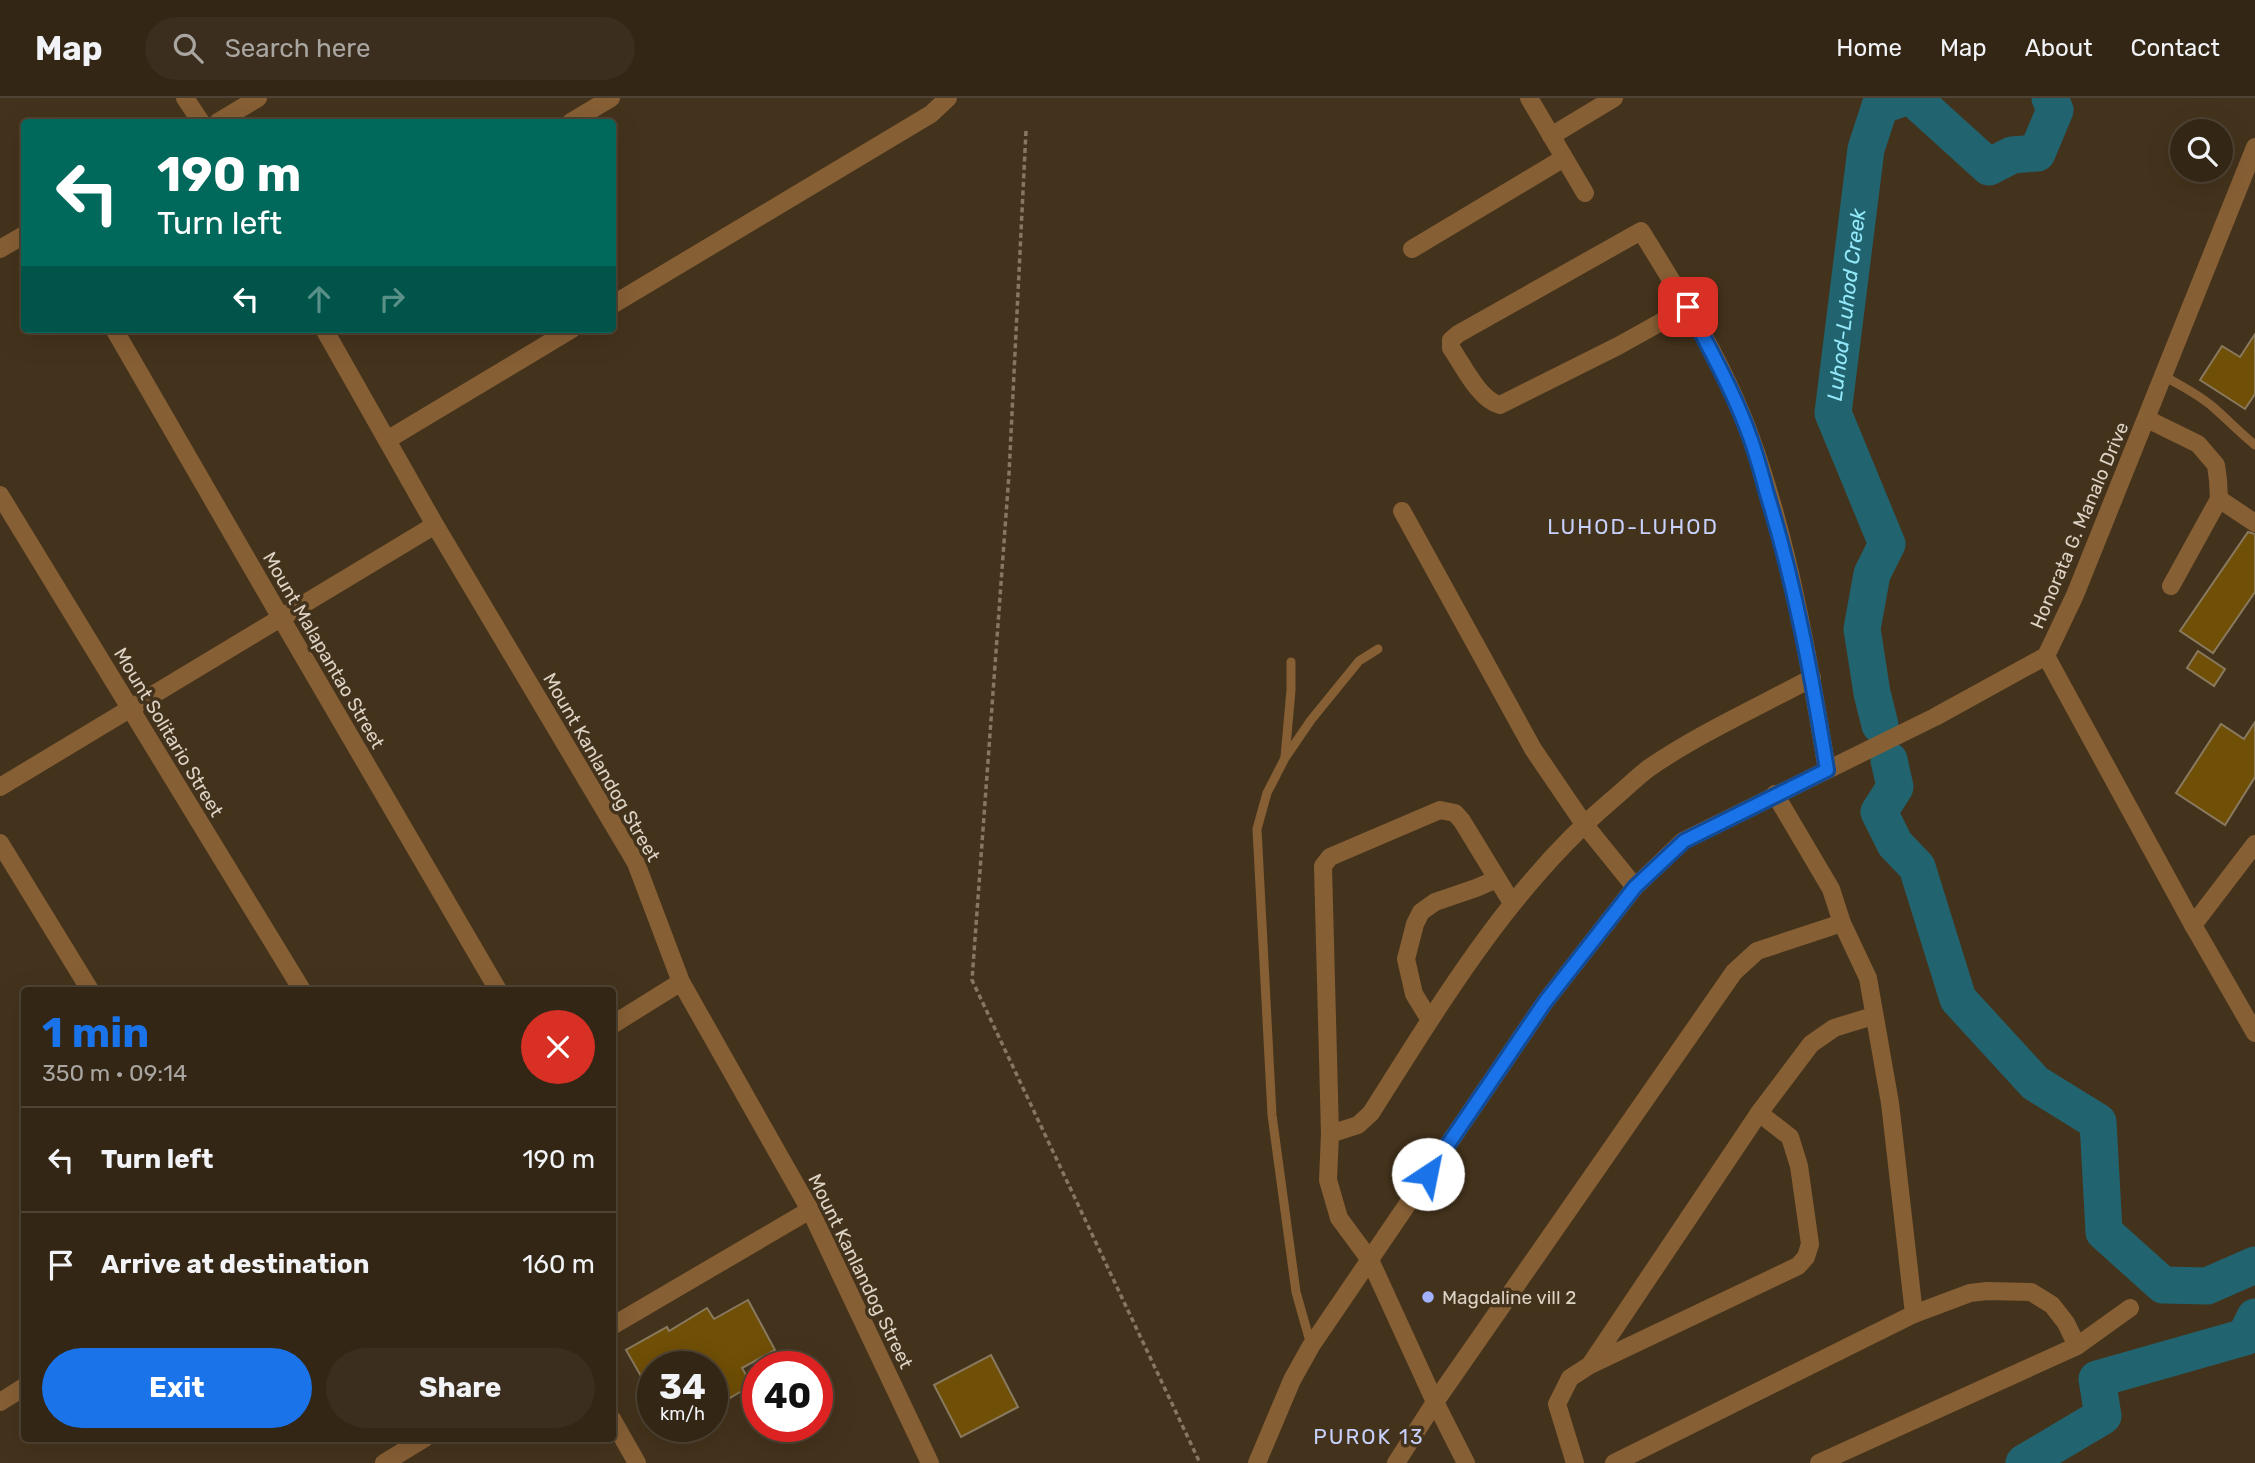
<!DOCTYPE html>
<html lang="en">
<head>
<meta charset="utf-8">
<style>
  :root { --surface:#332615; --page:#3b2e1e; --text:#f1f3f6; --muted:#a9a5a0; --line:#4e4334; --accent:#1a73e8 }
  body { margin:0; font-family:Rubik,sans-serif; background:var(--page); color:var(--text); height:100vh; display:flex; flex-direction:column; font-size:26px; white-space:nowrap }
  * { box-sizing:border-box; margin:0 }
  p { font-size:23px; color:var(--muted) }
  .icon { flex:none; width:38px; height:38px; fill:none; stroke:currentColor; stroke-width:2; stroke-linecap:round; stroke-linejoin:round }
  .map { position:relative; flex:1; overflow:hidden }
  .side { position:absolute; left:21px; top:889px; width:595px; height:455px; display:flex; flex-direction:column; background:var(--surface); border-radius:7px; box-shadow:0 7px 28px #0002,0 0 0 2px var(--line) }
  .side>* { flex:none }
  .hud { position:absolute; left:21px; top:21px; width:595px; height:214px; border-radius:7px; box-shadow:0 7px 28px #0002,0 0 0 2px var(--line); background:#00695c; color:#fff; overflow:hidden }
  .controls { position:absolute; left:2170px; top:21px; display:grid; gap:14px }
  .controls a { display:grid; place-items:center; width:63px; height:63px; border-radius:50%; background:var(--surface); box-shadow:0 7px 28px #0002,0 0 0 2px var(--line); font-size:35px }
  .speed { position:absolute; left:637px; top:1253px; display:flex; gap:14px; font-size:35px; font-weight:700; text-align:center }
  .speed>* { display:grid; place-content:center; width:91px; height:91px; border-radius:50%; background:var(--surface); box-shadow:0 7px 28px #0002,0 0 0 2px var(--line); line-height:1 }
  .speed small { font-size:18px; font-weight:400 }
  .speed .limit { border:10px solid #d22; background:#fff; color:#111 }
  .pin { position:absolute; display:grid; place-items:center; width:60px; height:60px; color:#fff; margin:-30px; border-radius:14px; box-shadow:0 4px 10px #0006 }
  .me { position:absolute; width:77px; margin:-38px; rotate:34deg; stroke-linejoin:round; filter:drop-shadow(0 0 5px #0008) }
  .turn { display:flex; align-items:center; gap:24px; height:147px; padding:0 21px; font-size:32px }
  .turn .icon { width:91px; height:91px; stroke-width:2.5 }
  .turn b { display:block; font-size:49px; line-height:60px }
  .lanes { display:flex; align-items:center; height:66px; padding:0 21px; background:#0003; justify-content:center; gap:35px; direction:ltr }
  .lanes .off { opacity:.35 }
  .round { display:grid; place-items:center; flex:none; width:74px; height:74px; border-radius:37px; background:var(--page) }
  .overview { display:flex; align-items:center; justify-content:space-between; height:119px; padding:0 21px }
  h1 { font-size:42px; font-weight:700; line-height:52px; color:var(--accent) }
  .action { display:flex; gap:14px; margin-top:auto; padding:14px 21px }
  .action a { flex:1; height:80px; border-radius:42px; background:var(--accent); color:#fff; font-size:28px; font-weight:700; line-height:80px; text-align:center }
  .action a+a { background:var(--page); color:var(--text) }
  ul { padding:0; list-style:none }
  li { display:flex; align-items:center; gap:21px; height:105px; padding:0 21px; border-top:2px solid var(--line) }
  li div { flex:1 }
  li b { display:block; font-size:26px }
  li em { font-style:normal }
  header { display:flex; align-items:center; gap:42px; box-sizing:border-box; height:98px; padding:0 35px; background:var(--surface); border-bottom:2px solid var(--line) }
  header strong { font-size:33px }
  nav { display:flex; gap:38px; margin-inline-start:auto; font-size:24px }
  .search { width:490px; height:63px; background:var(--page); display:flex; align-items:center; gap:18px; box-sizing:border-box; padding:0 24px; border-radius:38px; color:var(--muted); font-size:26px }
  .map>svg:first-child { display:block }
  .lines { fill:none; stroke-linecap:round; stroke-linejoin:round }
  .river { stroke:#216470; stroke-width:37 }
  .building { fill:#704f06; stroke:#89795e; stroke-width:2 }
  .path { stroke:#857764; stroke-width:3.5; stroke-dasharray:5 3.5; stroke-linecap:butt }
  .service { stroke:#875f35; stroke-width:9 }
  .minor { stroke:#875f35; stroke-width:18 }
  .tertiary { stroke:#875f35; stroke-width:18 }
  .route-casing { stroke:#114b97; stroke-width:18 }
  .route { stroke:#1a73e8; stroke-width:12 }
  .poi-dot { fill:#a2b2fd; stroke:#44331c; stroke-width:2.5 }
  .labels { text-anchor:middle; stroke-width:7; stroke-linejoin:round; paint-order:stroke }
  .street-label { font-size:19px; fill:#ddd3c5; stroke:#44331c }
  .poi-label { font-size:19px; fill:#ddd3c5; stroke:#44331c; text-anchor:start }
  .water-label { font-size:21px; font-style:italic; fill:#93e9fa; stroke:#44331c }
  .neighbourhood-label { font-size:21px; letter-spacing:2px; fill:#c7d1fb; stroke:#44331c }
</style>
</head>
<body>
<header>
<strong>Map</strong>
<div class="search"><svg class="icon" aria-label="search" viewBox="0 0 24 24"><circle cx="10" cy="10" r="6"/><path d="M15 15l6 6"/></svg>Search here</div>
<nav><a>Home</a><a>Map</a><a>About</a><a>Contact</a></nav>
</header>
<div class="map">
<svg width="2255" height="1365" viewBox="0 0 2255 1365">
  <rect width="100%" height="100%" fill="#44331c"/>
  <g class="lines">
    <g class="river">
      <path d="M1913,0L1989,69L2012,57L2037,55L2055,12L2050,0"/>
      <path id="s1" d="M1880,627L1872,595L1862,531L1872,476L1887,446L1833,315L1866,51L1880,8L1902,0"/>
      <path d="M1889,662L1895,689L1879,714L1895,746L1917,769L1958,901L2035,985L2098,1024L2104,1134L2163,1187L2207,1188L2255,1167"/>
      <path d="M2024,1365L2103,1318L2097,1281L2245,1239L2255,1219"/>
    </g>
  </g>
  <g class="building">
    <path d="M2255,236V296L2245,311L2200,282L2222,248L2240,259Z"/>
    <path d="M2248,434L2255,436V494L2213,555L2180,533Z"/>
    <path d="M2198,553L2225,571L2214,588L2187,570Z"/>
    <path d="M2255,624V679L2225,727L2176,695L2221,626L2244,641Z"/>
    <path d="M748,1202L775,1252L742,1270L752,1287L730,1300L712,1269H653V1299L626,1252L667,1229L669,1233L707,1210L714,1221Z"/>
    <path d="M991,1257L1018,1309L961,1339L934,1287Z"/>
  </g>
  <g class="lines">
    <path class="path" d="M1026,33L1009,376L972,882L1200,1365"/>
    <g class="service">
      <path d="M2164,278C2181,288 2198,296 2213,309C2227,321 2240,335 2255,347"/>
      <path d="M1285,659L1291,592V564"/>
      <path d="M1311,1247L1296,1194L1272,1017L1257,731L1267,695L1285,660L1311,622L1359,563L1378,551"/>
    </g>
    <g class="minor">
      <path d="M185,0L201,24"/>
      <path d="M1529,0L1585,95"/>
      <path d="M218,24L258,0"/>
      <path d="M571,24L611,0"/>
      <path d="M1551,38L1614,0"/>
      <path d="M0,151L24,137"/>
      <path d="M1412,151L1564,60"/>
      <path d="M612,207L931,16L948,0"/>
      <path d="M1688,209L1618,248L1500,307C1479,302 1463,267 1451,250V242L1458,236L1641,133C1682,199 1724,266 1751,340C1789,445 1809,562 1827,672"/>
      <path d="M114,231L281,520L498,892"/>
      <path d="M324,231L435,427L636,765L681,884L810,1112L930,1365"/>
      <path d="M2147,321L2198,346L2216,367L2218,382L2219,401L2171,488"/>
      <path d="M387,342L572,231"/>
      <path d="M0,397L302,892"/>
      <path d="M2219,401L2255,425"/>
      <path d="M1402,413L1533,651L1584,726L1635,789"/>
      <path d="M0,689L435,427"/>
      <path d="M1775,696L1831,791L1842,825L1868,880L1890,1005L1914,1216"/>
      <path d="M0,745L90,892"/>
      <path d="M2193,827L2255,746"/>
      <path d="M1430,922L1414,896L1406,861L1415,826L1421,814L1435,804L1476,790L1497,781"/>
      <path d="M612,927L681,884"/>
      <path d="M1330,1036L1358,1027L1371,1015C1442,903 1511,787 1613,701C1625,691 1637,679 1649,670C1700,635 1758,609 1812,580"/>
      <path d="M612,1228L810,1112"/>
      <path d="M1592,1266L1798,1168L1806,1159L1810,1146L1799,1068L1790,1039L1759,1015"/>
      <path d="M0,1304L24,1289"/>
      <path d="M612,1321L637,1365"/>
      <path d="M384,1365L425,1340"/>
      <path d="M1396,1365L1435,1304L1734,874L1757,853L1842,825"/>
      <path d="M1466,1365L1435,1304L1370,1162L1339,1120L1328,1082L1330,1036L1323,768L1330,759L1440,712L1455,715L1462,723L1512,805"/>
      <path d="M1575,1365L1557,1306L1570,1280L1590,1267L1759,1015L1811,946L1834,930L1873,918"/>
      <path d="M1614,1365L1914,1216L1970,1195L1987,1193L2031,1194L2052,1207L2066,1225L2077,1248"/>
      <path d="M1819,1365L2077,1248L2130,1210"/>
    </g>
    <g class="tertiary">
      <path d="M2046,558L2193,827L2255,935"/>
      <path d="M1257,1365L1292,1282L1311,1248L1545,904L1635,789L1683,743L1935,619L2046,558L2075,497L2255,49"/>
    </g>
  </g>
  <g class="lines">
    <g class="route-casing">
      <path id="route" d="M1428,1076L1545,904L1635,789L1684,743L1827,672C1812,579 1795,486 1767,396C1762,377 1757,358 1750,339C1734,294 1710,252 1688,209"/>
    </g>
    <use href="#route" class="route"/>
  </g>
  <circle class="poi-dot" cx="1428" cy="1199" r="7"/>
  <g class="labels">
    <g class="street-label">
      <text transform="translate(2079 427) rotate(-67)" y="7">Honorata G. Manalo Drive</text>
      <text transform="translate(324 552) rotate(60)" y="7">Mount Malapantao Street</text>
      <text transform="translate(169 634) rotate(59)" y="7">Mount Solitario Street</text>
      <text transform="translate(602 669) rotate(60)" y="7">Mount Kanlandog Street</text>
      <text transform="translate(861 1173) rotate(64)" y="7">Mount Kanlandog Street</text>
    </g>
    <g class="poi-label">
      <text x="1442" y="1206">Magdaline vill 2</text>
    </g>
    <g class="water-label">
      <text dy="7" stroke="none"><textPath href="#s1" startOffset="438">Luhod-Luhod Creek</textPath></text>
    </g>
    <g class="neighbourhood-label">
      <text x="1633" y="436">LUHOD-LUHOD</text>
      <text x="1369" y="1346">PUROK 13</text>
    </g>
  </g>
</svg>
<div class="controls">
<a><svg class="icon" aria-label="search" viewBox="0 0 24 24"><circle cx="10" cy="10" r="6"/><path d="M15 15l6 6"/></svg></a>
</div>
<div class="speed"><div>34<small>km/h</small></div><div class="limit">40</div></div>
<div class="pin" style="left:1688px;top:209px;background:#d93025"><svg class="icon" aria-label="arrive" viewBox="0 0 24 24"><path d="M6 21V4h12l-3 4 3 4H6"/></svg></div>
<svg class="me" style="left:1428px;top:1076px" viewBox="-20 -20 40 40"><circle r="19" fill="#fff"/><path d="M0-13L10 11 0 6-10 11z" fill="#1a73e8"/></svg>
<div class="hud">
<div class="turn"><svg class="icon" aria-label="left" viewBox="0 0 24 24"><path d="M17 20v-9H6M10 6l-5 5 5 5"/></svg><div><b>190 m</b>Turn left</div></div>
<div class="lanes"><svg class="icon" aria-label="left" viewBox="0 0 24 24"><path d="M17 20v-9H6M10 6l-5 5 5 5"/></svg><svg class="icon off" aria-label="ahead" viewBox="0 0 24 24"><path d="M12 20V5M6 11l6-6 6 6"/></svg><svg class="icon off" aria-label="right" viewBox="0 0 24 24"><path d="M7 20v-9h11M14 6l5 5-5 5"/></svg></div>
</div>
<section class="side">
<div class="overview"><div><h1>1 min</h1><p>350 m · 09:14</p></div><a class="round" style="background:#d93025;color:#fff"><svg class="icon" aria-label="close" viewBox="0 0 24 24"><path d="M6 6l12 12M18 6L6 18"/></svg></a></div>
<ul>
<li><svg class="icon" aria-label="left" viewBox="0 0 24 24"><path d="M17 20v-9H6M10 6l-5 5 5 5"/></svg><div><b>Turn left</b></div><em>190 m</em></li>
<li><svg class="icon" aria-label="arrive" viewBox="0 0 24 24"><path d="M6 21V4h12l-3 4 3 4H6"/></svg><div><b>Arrive at destination</b></div><em>160 m</em></li>
</ul>
<div class="action"><a>Exit</a><a>Share</a></div>
</section>
</div>
</body>
</html>
